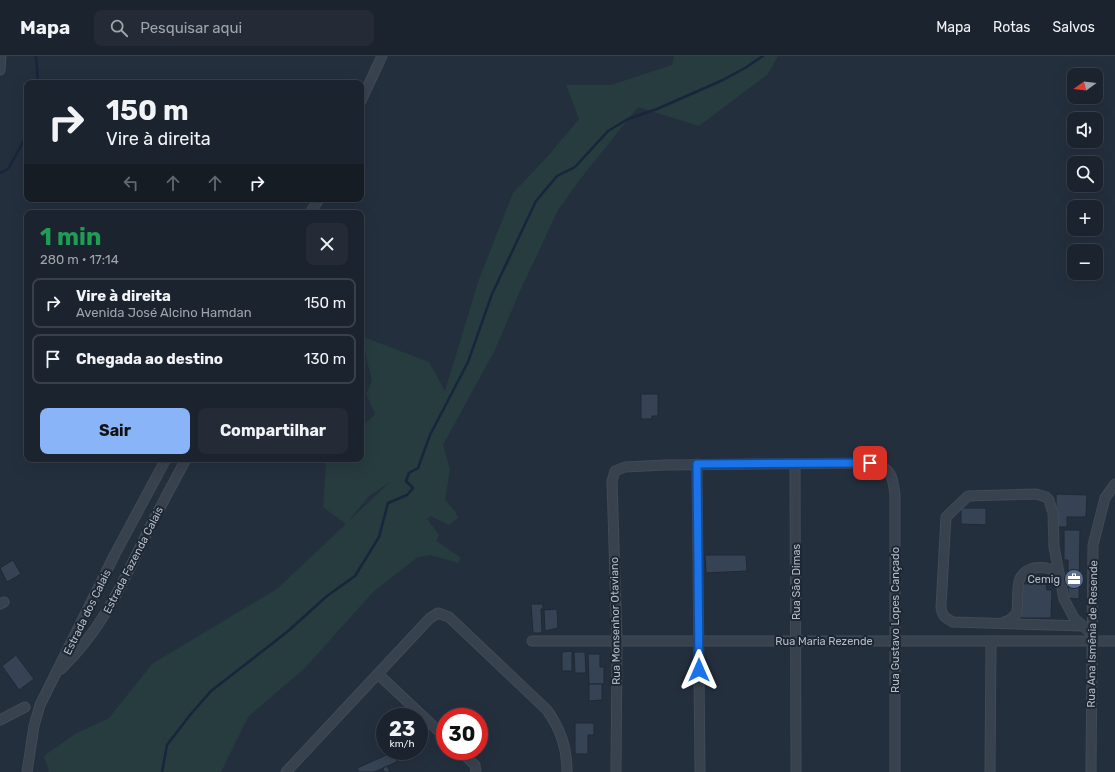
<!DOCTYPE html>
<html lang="pt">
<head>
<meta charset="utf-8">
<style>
  :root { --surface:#1b232e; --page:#242b36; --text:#f1f3f6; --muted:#a0a4aa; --line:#39404a; --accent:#8ab4f8 }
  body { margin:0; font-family:Rubik,sans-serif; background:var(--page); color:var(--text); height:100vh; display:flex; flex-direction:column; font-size:15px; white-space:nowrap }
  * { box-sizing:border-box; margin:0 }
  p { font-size:13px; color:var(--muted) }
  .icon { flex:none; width:22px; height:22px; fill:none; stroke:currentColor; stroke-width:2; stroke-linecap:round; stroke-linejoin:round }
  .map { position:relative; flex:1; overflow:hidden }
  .panel { position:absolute; left:24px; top:154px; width:340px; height:252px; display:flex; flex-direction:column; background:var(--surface); border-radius:8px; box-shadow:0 4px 16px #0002,0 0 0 1px var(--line) }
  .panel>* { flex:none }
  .banner { position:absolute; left:24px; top:24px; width:340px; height:122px; border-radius:8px; box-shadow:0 4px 16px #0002,0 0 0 1px var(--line); background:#1b232e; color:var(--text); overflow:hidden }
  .needle { width:26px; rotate:255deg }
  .buttons { position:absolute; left:1067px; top:12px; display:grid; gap:8px }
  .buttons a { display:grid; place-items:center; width:36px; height:36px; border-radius:8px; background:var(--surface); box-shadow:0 4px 16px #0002,0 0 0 1px var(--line); font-size:20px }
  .speed { position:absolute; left:376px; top:652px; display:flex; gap:8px; font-size:20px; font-weight:700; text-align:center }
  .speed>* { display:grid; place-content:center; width:52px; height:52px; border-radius:50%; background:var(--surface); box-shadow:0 4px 16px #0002,0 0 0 1px var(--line); line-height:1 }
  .speed small { font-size:10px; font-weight:400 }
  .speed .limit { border:6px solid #d22; background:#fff; color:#111 }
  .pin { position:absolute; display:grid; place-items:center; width:34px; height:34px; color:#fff; margin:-17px; border-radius:8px; box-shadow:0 2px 6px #0006 }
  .me { position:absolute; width:44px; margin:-22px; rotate:0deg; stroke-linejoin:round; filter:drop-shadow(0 0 3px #0008) }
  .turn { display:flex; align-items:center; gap:14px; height:84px; padding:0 16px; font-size:18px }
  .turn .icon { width:52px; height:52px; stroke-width:2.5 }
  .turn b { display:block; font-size:28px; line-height:34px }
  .lanes { display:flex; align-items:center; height:38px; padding:0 16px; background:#0003; justify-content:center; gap:20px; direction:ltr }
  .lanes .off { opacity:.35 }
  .round { display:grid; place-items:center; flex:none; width:42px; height:42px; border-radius:8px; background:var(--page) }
  .overview { display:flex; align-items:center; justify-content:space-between; height:68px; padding:0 16px }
  h1 { font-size:24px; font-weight:700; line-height:30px; color:#1e9e55 }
  .button { display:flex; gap:8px; margin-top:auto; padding:8px 16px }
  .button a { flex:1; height:46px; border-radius:8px; background:var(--accent); color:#111; font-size:16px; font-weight:700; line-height:46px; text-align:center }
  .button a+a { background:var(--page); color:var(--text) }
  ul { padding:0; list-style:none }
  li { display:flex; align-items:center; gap:12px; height:50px; margin:0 8px 6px; padding:0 8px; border:2px solid var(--line); border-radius:8px }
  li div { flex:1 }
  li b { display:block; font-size:15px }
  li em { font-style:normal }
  header { display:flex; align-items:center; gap:24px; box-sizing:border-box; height:56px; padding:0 20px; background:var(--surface); border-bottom:1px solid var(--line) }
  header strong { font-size:19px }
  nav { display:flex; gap:22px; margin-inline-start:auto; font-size:14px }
  .search { width:280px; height:36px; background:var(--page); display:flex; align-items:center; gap:10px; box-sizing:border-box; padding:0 14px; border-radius:8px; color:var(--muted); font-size:15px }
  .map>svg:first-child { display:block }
  .green { fill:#263c3f; fill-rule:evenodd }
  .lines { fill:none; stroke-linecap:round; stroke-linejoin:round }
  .stream { stroke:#17263c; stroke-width:2.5 }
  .building { fill:#364354; stroke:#1f2835 }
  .minor-casing { stroke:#414a57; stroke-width:11 }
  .minor { stroke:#38414e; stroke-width:9 }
  .route-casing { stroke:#114b97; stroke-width:10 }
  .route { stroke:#1a73e8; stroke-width:7 }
  .labels { text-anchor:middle; stroke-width:4; stroke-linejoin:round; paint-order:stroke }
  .street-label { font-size:11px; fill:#b4bcc9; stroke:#1d2633 }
  .poi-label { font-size:11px; fill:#b4bcc9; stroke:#1d2633; text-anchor:end }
</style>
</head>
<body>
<header>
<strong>Mapa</strong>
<div class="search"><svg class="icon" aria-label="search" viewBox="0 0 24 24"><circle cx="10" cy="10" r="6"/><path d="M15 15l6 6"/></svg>Pesquisar aqui</div>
<nav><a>Mapa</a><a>Rotas</a><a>Salvos</a></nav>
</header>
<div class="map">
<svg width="1115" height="716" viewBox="0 0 1115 716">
  <rect width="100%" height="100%" fill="#242f3e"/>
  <path class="green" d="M674,0H778L768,18L699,70L638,51L581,122L558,154L520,235L495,294L443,389L450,413L445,444L455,455L458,462L449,469L431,460L427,463L439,479L436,485L460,501L459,507L430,499L418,501L373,536L305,612L248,661L221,716H49L44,700L75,678L109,662L152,608L277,533L346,468L323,451L326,405L329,403H361V372L375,358L366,338L372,325L361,280L429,306L445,335L479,223L513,137L548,100L579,63L566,29H611L672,9ZM390,426L350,464H349L369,440Z"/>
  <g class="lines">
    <g class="stream">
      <path d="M36,0L38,27"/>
      <path d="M27,68V72"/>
      <path d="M0,117L8,113L27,79"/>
      <path d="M162,716L167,689L190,659L211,635L287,576L327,540L355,520L379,481L388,447L407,439L413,432L406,425L409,417L418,412L430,379L468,306L492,238L536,145L557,120L575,111L608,75L628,63L657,53L723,24L745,12L763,0"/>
    </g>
  </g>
  <g class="building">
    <path d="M641,338H658V360H652V363H641Z"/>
    <path d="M1056,438L1087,439L1086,461H1067V471H1056Z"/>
    <path d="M961,452H986V469L961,468Z"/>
    <path d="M1064,474H1080L1079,543L1068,542V504H1064Z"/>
    <path d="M705,499H746L747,515L706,517Z"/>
    <path d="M13,504L21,518L7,526L0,512Z"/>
    <path d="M1046,527L1047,534H1052L1051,562H1021V528Z"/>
    <path d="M531,548H543V553H541L542,577H533Z"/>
    <path d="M557,553L558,572L545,575L544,554Z"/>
    <path d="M572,595V615H562V596Z"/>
    <path d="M574,596H585L586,617H575Z"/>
    <path d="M588,598H600V611H604V628H589Z"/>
    <path d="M16,599L34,623L19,634L2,610Z"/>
    <path d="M589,628H602V644L589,645Z"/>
    <path d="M575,667H594V679H588V698H575Z"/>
    <path d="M393,696L397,706L374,716H359L357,712Z"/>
    <path d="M387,710L390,716H384L383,712Z"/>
  </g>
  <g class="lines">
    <g class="minor-casing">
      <g id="minor">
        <path d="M0,14L1,0"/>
        <path d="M361,45L382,0"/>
        <path d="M310,157L319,143"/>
        <path d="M697,408L700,716"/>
        <path d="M795,408L796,716"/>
        <path d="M0,548L4,546"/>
        <path d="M1004,566L1010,564L1017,557C1018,547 1017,535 1019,525C1024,508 1048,509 1059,518"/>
        <path d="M1083,570L953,566C945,562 942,560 941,551L946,461L968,440L1036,438L1046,441L1049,444L1053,457L1054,491L1064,543L1074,562L1092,578"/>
        <path d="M532,585H1115"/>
        <path d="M61,613C104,572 123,525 149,473C161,449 174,426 186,403"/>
        <path d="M378,618L445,681"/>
        <path d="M0,664L25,651"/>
        <path d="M460,695L475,709L476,716"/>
        <path d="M27,716L34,670L40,649L115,498L166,403"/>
        <path d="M286,716L430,562L438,557L449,561L547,654C561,674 567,692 567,716"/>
        <path d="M616,716L617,585L612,425L615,415L625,411L665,409L870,407C891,410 893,421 895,439V716"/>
        <path d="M990,716L991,585"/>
        <path d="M1091,716L1093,489L1105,442L1115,428"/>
      </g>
    </g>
    <use href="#minor" class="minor"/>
  </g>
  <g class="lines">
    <g class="route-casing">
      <path id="route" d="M699,614L697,408L870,407"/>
    </g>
    <use href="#route" class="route"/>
  </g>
  <defs>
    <g id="office-disc" transform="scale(1)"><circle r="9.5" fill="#5c6f8a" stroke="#1d2633"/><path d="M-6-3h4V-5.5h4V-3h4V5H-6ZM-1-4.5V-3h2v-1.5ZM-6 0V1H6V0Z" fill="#fff"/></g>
  </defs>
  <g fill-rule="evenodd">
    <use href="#office-disc" x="1074" y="523"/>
  </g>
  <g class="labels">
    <g class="street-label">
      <text transform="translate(133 504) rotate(-63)" y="4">Estrada Fazenda Calais</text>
      <text transform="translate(796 526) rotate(-90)" y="4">Rua São Dimas</text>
      <text transform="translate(87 556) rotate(-64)" y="4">Estrada dos Calais</text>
      <text transform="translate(895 564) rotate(-90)" y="4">Rua Gustavo Lopes Cançado</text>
      <text transform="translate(615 565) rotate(-91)" y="4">Rua Monsenhor Otaviano</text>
      <text transform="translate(1092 578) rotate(-89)" y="4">Rua Ana Ismênia de Resende</text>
      <text x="824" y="589">Rua Maria Rezende</text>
    </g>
    <g class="poi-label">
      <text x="1060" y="527">Cemig</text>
    </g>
  </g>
</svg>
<div class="buttons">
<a><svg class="needle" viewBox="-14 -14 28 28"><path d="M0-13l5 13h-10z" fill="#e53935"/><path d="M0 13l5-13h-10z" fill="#a0a4aa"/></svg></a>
<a><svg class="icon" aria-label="sound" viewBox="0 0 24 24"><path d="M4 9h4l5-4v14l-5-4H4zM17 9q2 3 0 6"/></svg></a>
<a><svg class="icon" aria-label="search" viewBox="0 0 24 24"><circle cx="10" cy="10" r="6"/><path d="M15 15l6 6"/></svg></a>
<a>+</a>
<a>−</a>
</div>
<div class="speed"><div>23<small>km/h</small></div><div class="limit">30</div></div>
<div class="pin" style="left:870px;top:407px;background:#d93025"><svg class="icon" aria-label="arrive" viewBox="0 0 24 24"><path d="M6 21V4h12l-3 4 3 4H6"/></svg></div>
<svg class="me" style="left:699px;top:614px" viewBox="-20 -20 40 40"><path d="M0-17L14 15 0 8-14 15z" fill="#1a73e8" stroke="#fff" stroke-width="4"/></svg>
<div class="banner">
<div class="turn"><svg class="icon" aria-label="right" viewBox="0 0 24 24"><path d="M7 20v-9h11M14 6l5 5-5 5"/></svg><div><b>150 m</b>Vire à direita</div></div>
<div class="lanes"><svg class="icon off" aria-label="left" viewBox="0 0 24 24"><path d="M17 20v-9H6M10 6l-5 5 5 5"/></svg><svg class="icon off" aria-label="ahead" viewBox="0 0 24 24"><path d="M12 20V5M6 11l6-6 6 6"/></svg><svg class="icon off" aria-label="ahead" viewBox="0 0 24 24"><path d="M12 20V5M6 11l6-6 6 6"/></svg><svg class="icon" aria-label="right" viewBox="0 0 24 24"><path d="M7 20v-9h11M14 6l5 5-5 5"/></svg></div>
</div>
<section class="panel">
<div class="overview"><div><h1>1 min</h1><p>280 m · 17:14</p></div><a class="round"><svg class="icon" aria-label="close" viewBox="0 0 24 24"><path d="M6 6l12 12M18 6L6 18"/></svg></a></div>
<ul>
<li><svg class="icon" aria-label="right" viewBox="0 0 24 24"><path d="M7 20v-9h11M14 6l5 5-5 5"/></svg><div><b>Vire à direita</b><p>Avenida José Alcino Hamdan</p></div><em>150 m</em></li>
<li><svg class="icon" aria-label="arrive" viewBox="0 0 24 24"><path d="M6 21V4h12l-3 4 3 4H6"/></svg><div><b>Chegada ao destino</b></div><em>130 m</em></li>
</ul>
<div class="button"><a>Sair</a><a>Compartilhar</a></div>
</section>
</div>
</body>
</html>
